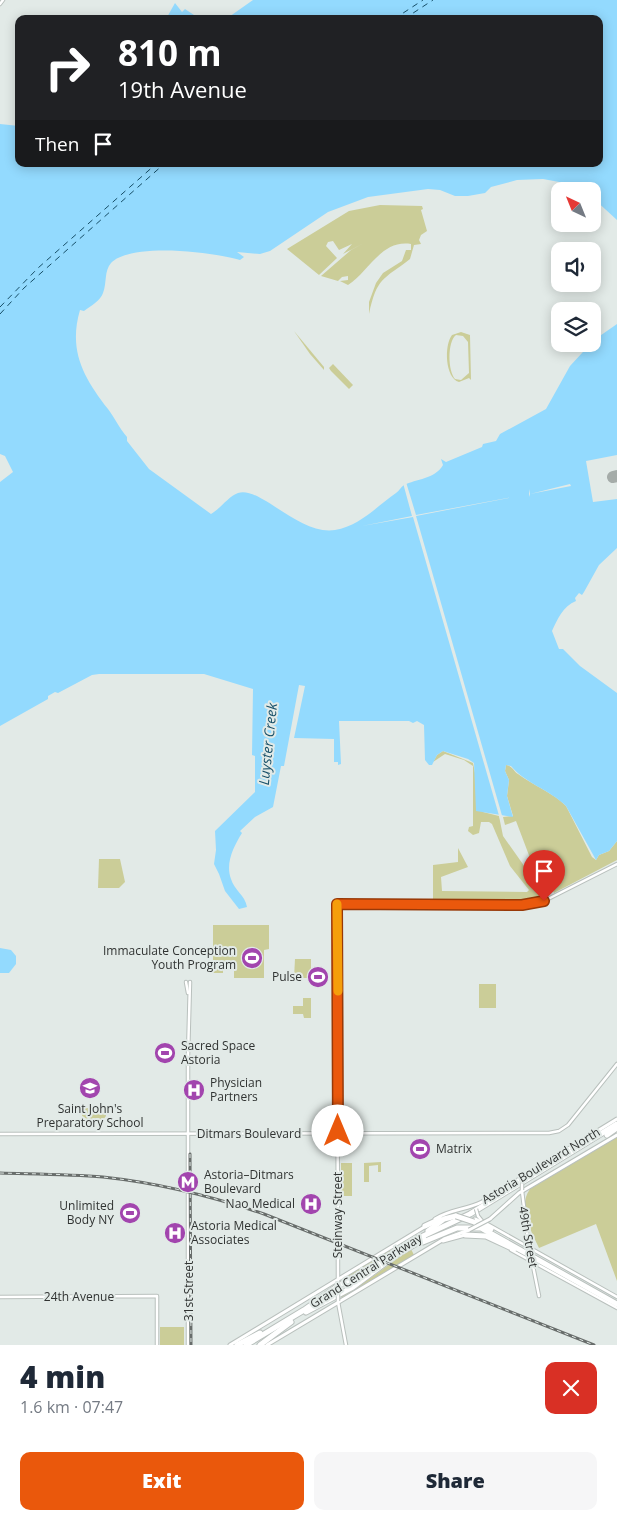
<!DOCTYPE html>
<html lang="en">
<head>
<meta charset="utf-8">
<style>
  :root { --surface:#fff; --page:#f6f6f7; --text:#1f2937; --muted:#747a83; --accent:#ea580c }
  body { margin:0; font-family:"Open Sans",sans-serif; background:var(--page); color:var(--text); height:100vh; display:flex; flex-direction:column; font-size:19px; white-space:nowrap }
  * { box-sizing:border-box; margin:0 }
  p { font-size:16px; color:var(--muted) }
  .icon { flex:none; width:28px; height:28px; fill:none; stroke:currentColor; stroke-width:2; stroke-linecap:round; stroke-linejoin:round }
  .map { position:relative; height:1345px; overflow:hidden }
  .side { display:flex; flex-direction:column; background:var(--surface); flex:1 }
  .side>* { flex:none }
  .hud { position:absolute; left:15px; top:15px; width:588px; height:152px; border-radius:10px; box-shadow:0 2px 12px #0003; background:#202124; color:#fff; overflow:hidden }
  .needle { width:32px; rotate:317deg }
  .buttons { position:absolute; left:551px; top:182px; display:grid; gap:10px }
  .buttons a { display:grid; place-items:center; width:50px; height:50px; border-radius:10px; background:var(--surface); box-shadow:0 2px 12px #0003; font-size:25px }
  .pin { position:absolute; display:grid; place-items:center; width:42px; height:42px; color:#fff; margin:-51px -21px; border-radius:50% 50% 50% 0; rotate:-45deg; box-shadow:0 0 5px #0007 }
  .pin .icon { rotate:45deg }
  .me { position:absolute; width:55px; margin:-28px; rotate:0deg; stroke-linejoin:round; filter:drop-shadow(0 0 4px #0008) }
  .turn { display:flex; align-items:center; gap:18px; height:105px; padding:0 20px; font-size:22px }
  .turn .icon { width:65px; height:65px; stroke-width:2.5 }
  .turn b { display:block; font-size:35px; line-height:42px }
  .then { display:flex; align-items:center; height:48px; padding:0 20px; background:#0003; gap:10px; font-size:19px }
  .round { display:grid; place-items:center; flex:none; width:52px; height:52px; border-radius:10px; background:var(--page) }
  .summary { display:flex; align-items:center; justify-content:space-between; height:85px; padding:0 20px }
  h1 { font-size:30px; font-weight:800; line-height:38px }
  .action { display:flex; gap:10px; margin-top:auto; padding:10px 20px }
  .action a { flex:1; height:58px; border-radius:10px; background:var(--accent); color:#fff; font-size:20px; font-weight:800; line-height:58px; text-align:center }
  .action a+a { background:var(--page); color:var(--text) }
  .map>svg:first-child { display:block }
  .green { fill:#cbcd98; fill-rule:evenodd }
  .water { fill:#93dafe }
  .pier { fill:#e2eae7 }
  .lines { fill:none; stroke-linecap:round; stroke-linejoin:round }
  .ferry { stroke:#174f68; stroke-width:1; stroke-dasharray:6 5; stroke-linecap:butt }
  .runway { stroke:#a5aca9; stroke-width:12 }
  .tertiary-casing { stroke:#b9c0bd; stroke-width:4.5 }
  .secondary-casing { stroke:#b9c0bd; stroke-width:5 }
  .motorway-casing { stroke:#b9c0bd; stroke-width:7 }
  .tertiary { stroke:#fff; stroke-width:2.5 }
  .secondary { stroke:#fff; stroke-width:3 }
  .motorway { stroke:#fff; stroke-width:5 }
  .rail-casing { stroke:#686d6b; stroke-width:3 }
  .rail { stroke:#e2eae7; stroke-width:1; stroke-dasharray:4; stroke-linecap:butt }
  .tertiary-bridge-casing { stroke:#b9c0bd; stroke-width:4.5; stroke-linecap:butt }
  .secondary-bridge-casing { stroke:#b9c0bd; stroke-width:5; stroke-linecap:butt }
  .motorway-bridge-casing { stroke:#b9c0bd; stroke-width:7; stroke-linecap:butt }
  .tertiary-bridge { stroke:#fff; stroke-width:2.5 }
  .secondary-bridge { stroke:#fff; stroke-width:3 }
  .motorway-bridge { stroke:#fff; stroke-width:5 }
  .route-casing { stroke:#983908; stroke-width:12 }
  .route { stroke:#ea580c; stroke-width:9 }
  .slow { stroke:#f59e0b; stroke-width:9 }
  .labels { text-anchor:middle; stroke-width:4; stroke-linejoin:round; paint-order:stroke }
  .poi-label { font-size:12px; fill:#303332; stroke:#e2eae7; text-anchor:start }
  .street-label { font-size:12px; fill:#303332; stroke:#e2eae7 }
  .water-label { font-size:14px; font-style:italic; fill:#174f68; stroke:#e2eae7 }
</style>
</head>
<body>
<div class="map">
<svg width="617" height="1345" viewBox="0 0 617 1345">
  <rect width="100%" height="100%" fill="#e2eae7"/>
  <g class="green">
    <path d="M380,205L422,206L423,209L421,210L427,231L421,235L419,240L421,244L414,245L410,259C383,280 377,277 369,314V302L376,283L383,273L402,261L406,250H411V244C381,239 368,273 348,285L340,281L348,280V276L342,277L338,281L321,276L351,250L364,243L343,254L352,244L339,250L333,241L328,242L326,246L337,258L319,275L287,249L349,211Z"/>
    <path d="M294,331L324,367V370L310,354Z"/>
    <path d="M461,332L470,335L471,380L469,378L459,382C445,378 444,345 452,335ZM456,335L463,336L468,342L469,373L461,380L455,379C448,371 447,342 456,335Z"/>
    <path d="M333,364L353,385L349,389L331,371L329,368Z"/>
    <path d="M443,751L473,763L483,812L499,816L503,836L539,887L541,895L540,898L514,901L433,900V865L458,862V848L468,867L441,877L442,891L527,892L529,890L510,866L492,824L489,822H481L479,833L473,835L468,831L469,827L473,826V766L464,760L445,754L433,762L437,755Z"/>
    <path d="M506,765C513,766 513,771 518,774C534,786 552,792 566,806L592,857L596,860L599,855L609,851L617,841V860L554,893L550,885L544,887L538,879L516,821L505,825L503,817L513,816L507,796L509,780L505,771Z"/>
    <path d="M99,859H120L125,882L119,888H98Z"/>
    <path d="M213,925H269V949L264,950V978H234V966H223V973H213Z"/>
    <path d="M295,959H311V978H294Z"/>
    <rect x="479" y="984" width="17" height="24"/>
    <path d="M303,998H311V1018H304L303,1014H293V1006H303Z"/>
    <path d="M77,1108H108V1110H105L106,1116L103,1120H88L82,1116L83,1110Z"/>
    <path d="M617,1137V1281L596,1224L539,1248C531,1230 517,1207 530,1189Z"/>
    <path d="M381,1162V1172H378V1165L369,1166V1182H364V1163Z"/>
    <rect x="341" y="1163" width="11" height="33"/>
    <path d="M406,1240L407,1241L376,1263L342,1281V1278Z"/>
    <path d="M411,1249L414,1255L341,1298L342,1296C366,1283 389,1264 411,1249Z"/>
    <rect x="160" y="1327" width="24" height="18"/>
  </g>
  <g class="water">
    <path d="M253,0H617V220L593,198L592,191H583L570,184L543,179L517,180L491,187L485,193L468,196H455L440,190L428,189L368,197L328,212L270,251L260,254L237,252L244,257L240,260C214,252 131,242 111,263C104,271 107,283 103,293C101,300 91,306 84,311L80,310C68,351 84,378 108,409C115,418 119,428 127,437V441L149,469L211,514C220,509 229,496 238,493C259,485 300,536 335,530C360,526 377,506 396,493C399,491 401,487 404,485C416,479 435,479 443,465L441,459L446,462L482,447L483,444L496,441L500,434L546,409L570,366L594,340L617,324V455L586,461L593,502L617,499V548L599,565L584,592L582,595L579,593L575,598L576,601C563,606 557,620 552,631L559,649H563L580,666L617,693V841L609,851L599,855L596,860L566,806C550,790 525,783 511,766L506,765L505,771L509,780L507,796L513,817L476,811L474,763L468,759L443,751L437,755L432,765H429L425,760L424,725L417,721L413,723L409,721H339L341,764L338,765V762H334V739L294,738L305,686L299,685L284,766H281L273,807L255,817L240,831L242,833C234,846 225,863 231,879C234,890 245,895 247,907L239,909L225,891L219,874L214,864L216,850L215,831L255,792V756L252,755L253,689L204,674H99L92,675L58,693L55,692L48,696V699L0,726V482L13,472L5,456L0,454V124L19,126V164H599V19H226Z"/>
    <path d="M175,3L182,12L185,9L200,19H166Z"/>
    <path d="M0,948L11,950L16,956V964L9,973H0Z"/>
  </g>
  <path class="pier" d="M406,482L416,515L529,494V489L530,494L570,484L571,486L530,494V497L529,494L416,516L503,819H500L413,517L362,526L412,516L403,483Z"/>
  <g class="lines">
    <g class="ferry">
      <path d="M394,19L423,0"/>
      <path d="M404,19L433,0"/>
      <path d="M0,307L38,268L156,164"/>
      <path d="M0,314L24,288L164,164"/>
    </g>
    <path class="runway" d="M613,477L617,476"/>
    <g class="tertiary-casing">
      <g id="tertiary">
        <path d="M0,4L3,0"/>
        <path d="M186,982L188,993"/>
        <path d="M0,1134L549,1133L559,1131L568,1125L617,1064"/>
        <path d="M522,1191L529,1248"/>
        <path d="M478,1216L482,1221L617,1297"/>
        <path d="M511,1250L617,1308"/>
        <path d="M532,1261L539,1296"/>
        <path d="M338,1279L337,904H533L544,901L617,864"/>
        <path d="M0,1297L157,1296V1345"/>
        <path d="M338,1302L346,1345"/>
        <path d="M188,1345V1056L190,982"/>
      </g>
    </g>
    <g class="secondary-casing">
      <g id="secondary">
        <path d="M435,1219C450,1209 466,1210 482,1202L617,1119"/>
        <path d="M490,1219L519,1193L617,1135"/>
        <path d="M443,1241L465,1235"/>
        <path d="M230,1345L426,1226"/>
        <path d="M267,1345L444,1239L469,1230"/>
      </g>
    </g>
    <g class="motorway-casing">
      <g id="motorway">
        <path d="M607,1135L617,1128"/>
        <path d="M475,1220L491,1229"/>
        <path d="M425,1226L440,1219"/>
        <path d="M428,1231L444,1219L456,1216"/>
        <path d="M465,1235L486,1236L514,1249"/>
        <path d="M423,1242L457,1228H481L617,1304"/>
        <path d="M306,1312L353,1287L396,1255L424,1239"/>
        <path d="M237,1345L260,1333"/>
        <path d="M246,1345L304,1310L338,1286L375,1266L406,1244L470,1214L617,1124"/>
        <path d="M260,1345L291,1322"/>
      </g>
    </g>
    <use href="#tertiary" class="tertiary"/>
    <use href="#secondary" class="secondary"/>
    <use href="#motorway" class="motorway"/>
    <g class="rail-casing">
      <g id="rail">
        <path d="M190,1154L191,1345"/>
        <path d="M0,1173C34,1174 69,1174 103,1177C159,1183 211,1196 264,1214L594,1345"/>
      </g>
    </g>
    <use href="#rail" class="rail"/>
    <g class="tertiary-bridge-casing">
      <g id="tertiary-bridge">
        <path d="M522,1180V1190"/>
        <path d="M476,1209L478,1216"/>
        <path d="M529,1249L532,1259"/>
        <path d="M338,1281V1301"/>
      </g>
    </g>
    <g class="secondary-bridge-casing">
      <path id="secondary-bridge" d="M469,1230L490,1219"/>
    </g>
    <g class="motorway-bridge-casing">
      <path id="motorway-bridge" d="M456,1216L474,1222"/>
    </g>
    <use href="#tertiary-bridge" class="tertiary-bridge"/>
    <use href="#secondary-bridge" class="secondary-bridge"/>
    <use href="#motorway-bridge" class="motorway-bridge"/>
  </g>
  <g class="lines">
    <g class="route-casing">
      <path id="route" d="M338,1131L337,904L522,905L544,901"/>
    </g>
    <use href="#route" class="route"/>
    <path class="slow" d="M337,904L338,991"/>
  </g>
  <defs>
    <g id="stadium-disc" transform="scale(1.125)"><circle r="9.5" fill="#a245ae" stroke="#e2eae7"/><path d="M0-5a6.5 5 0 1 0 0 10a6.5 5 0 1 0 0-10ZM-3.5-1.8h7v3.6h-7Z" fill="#fff"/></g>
    <g id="school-disc" transform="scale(1.125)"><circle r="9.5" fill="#a245ae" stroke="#e2eae7"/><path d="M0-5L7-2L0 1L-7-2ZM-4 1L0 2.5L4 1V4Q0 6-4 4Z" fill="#fff"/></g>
    <g id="hospital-disc" transform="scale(1.125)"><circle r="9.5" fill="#a245ae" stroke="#e2eae7"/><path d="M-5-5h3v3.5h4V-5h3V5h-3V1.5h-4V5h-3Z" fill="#fff"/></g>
    <g id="metro-disc" transform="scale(1.125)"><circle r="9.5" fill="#a245ae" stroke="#e2eae7"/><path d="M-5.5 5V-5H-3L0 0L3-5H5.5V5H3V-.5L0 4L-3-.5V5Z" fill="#fff"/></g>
  </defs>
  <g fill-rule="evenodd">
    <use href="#stadium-disc" x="252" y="958"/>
    <use href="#stadium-disc" x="318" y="977"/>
    <use href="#stadium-disc" x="165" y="1053"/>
    <use href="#school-disc" x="90" y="1088"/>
    <use href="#hospital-disc" x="194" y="1090"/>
    <use href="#stadium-disc" x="420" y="1149"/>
    <use href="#metro-disc" x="188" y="1182"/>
    <use href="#hospital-disc" x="311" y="1204"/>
    <use href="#stadium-disc" x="130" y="1213"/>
    <use href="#hospital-disc" x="175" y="1233"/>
  </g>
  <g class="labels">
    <g class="poi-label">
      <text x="236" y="955" text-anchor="end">Immaculate Conception<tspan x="236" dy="14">Youth Program</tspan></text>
      <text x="302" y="981" text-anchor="end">Pulse</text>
      <text x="181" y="1050">Sacred Space<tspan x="181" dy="14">Astoria</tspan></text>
      <text x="210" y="1087">Physician<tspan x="210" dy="14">Partners</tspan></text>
      <text x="90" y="1113" text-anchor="middle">Saint John's<tspan x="90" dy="14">Preparatory School</tspan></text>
      <text x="436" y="1153">Matrix</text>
      <text x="204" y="1179">Astoria–Ditmars<tspan x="204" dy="14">Boulevard</tspan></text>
      <text x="295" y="1208" text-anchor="end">Nao Medical</text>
      <text x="114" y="1210" text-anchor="end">Unlimited<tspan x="114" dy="14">Body NY</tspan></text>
      <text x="191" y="1230">Astoria Medical<tspan x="191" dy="14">Associates</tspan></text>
    </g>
    <g class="street-label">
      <text x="249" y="1138">Ditmars Boulevard</text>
      <text transform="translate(541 1166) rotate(-31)" y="4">Astoria Boulevard North</text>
      <text transform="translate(338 1215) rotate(-90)" y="4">Steinway Street</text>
      <text transform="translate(528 1237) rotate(80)" y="4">49th Street</text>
      <text transform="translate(366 1271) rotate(-32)" y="4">Grand Central Parkway</text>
      <text transform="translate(189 1291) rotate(-90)" y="4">31st Street</text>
      <text x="79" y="1301">24th Avenue</text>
    </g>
    <g class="water-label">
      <text transform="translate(268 744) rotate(-84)" y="5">Luyster Creek</text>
    </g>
  </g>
</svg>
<div class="buttons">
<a><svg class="needle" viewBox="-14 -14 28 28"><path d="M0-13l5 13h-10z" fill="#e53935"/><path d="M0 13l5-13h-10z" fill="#747a83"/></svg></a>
<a><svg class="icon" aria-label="sound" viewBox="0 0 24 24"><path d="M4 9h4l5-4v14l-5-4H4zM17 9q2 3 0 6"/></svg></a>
<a><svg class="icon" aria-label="layers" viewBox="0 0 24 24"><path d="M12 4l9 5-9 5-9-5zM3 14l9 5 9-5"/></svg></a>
</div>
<div class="pin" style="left:544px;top:901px;background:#d93025"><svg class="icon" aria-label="arrive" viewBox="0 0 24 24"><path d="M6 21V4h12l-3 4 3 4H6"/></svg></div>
<svg class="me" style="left:338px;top:1131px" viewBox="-20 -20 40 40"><circle r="19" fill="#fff"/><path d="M0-13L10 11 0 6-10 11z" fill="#ea580c"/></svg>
<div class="hud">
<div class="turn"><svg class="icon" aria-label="right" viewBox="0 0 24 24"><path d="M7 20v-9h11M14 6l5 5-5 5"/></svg><div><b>810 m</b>19th Avenue</div></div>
<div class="then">Then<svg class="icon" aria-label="arrive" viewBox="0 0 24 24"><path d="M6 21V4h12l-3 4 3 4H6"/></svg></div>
</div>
</div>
<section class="side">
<div class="summary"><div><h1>4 min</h1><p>1.6 km · 07:47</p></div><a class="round" style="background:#d93025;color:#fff"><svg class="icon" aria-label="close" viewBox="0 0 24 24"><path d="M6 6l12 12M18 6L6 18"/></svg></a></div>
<div class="action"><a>Exit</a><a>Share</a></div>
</section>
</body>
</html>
